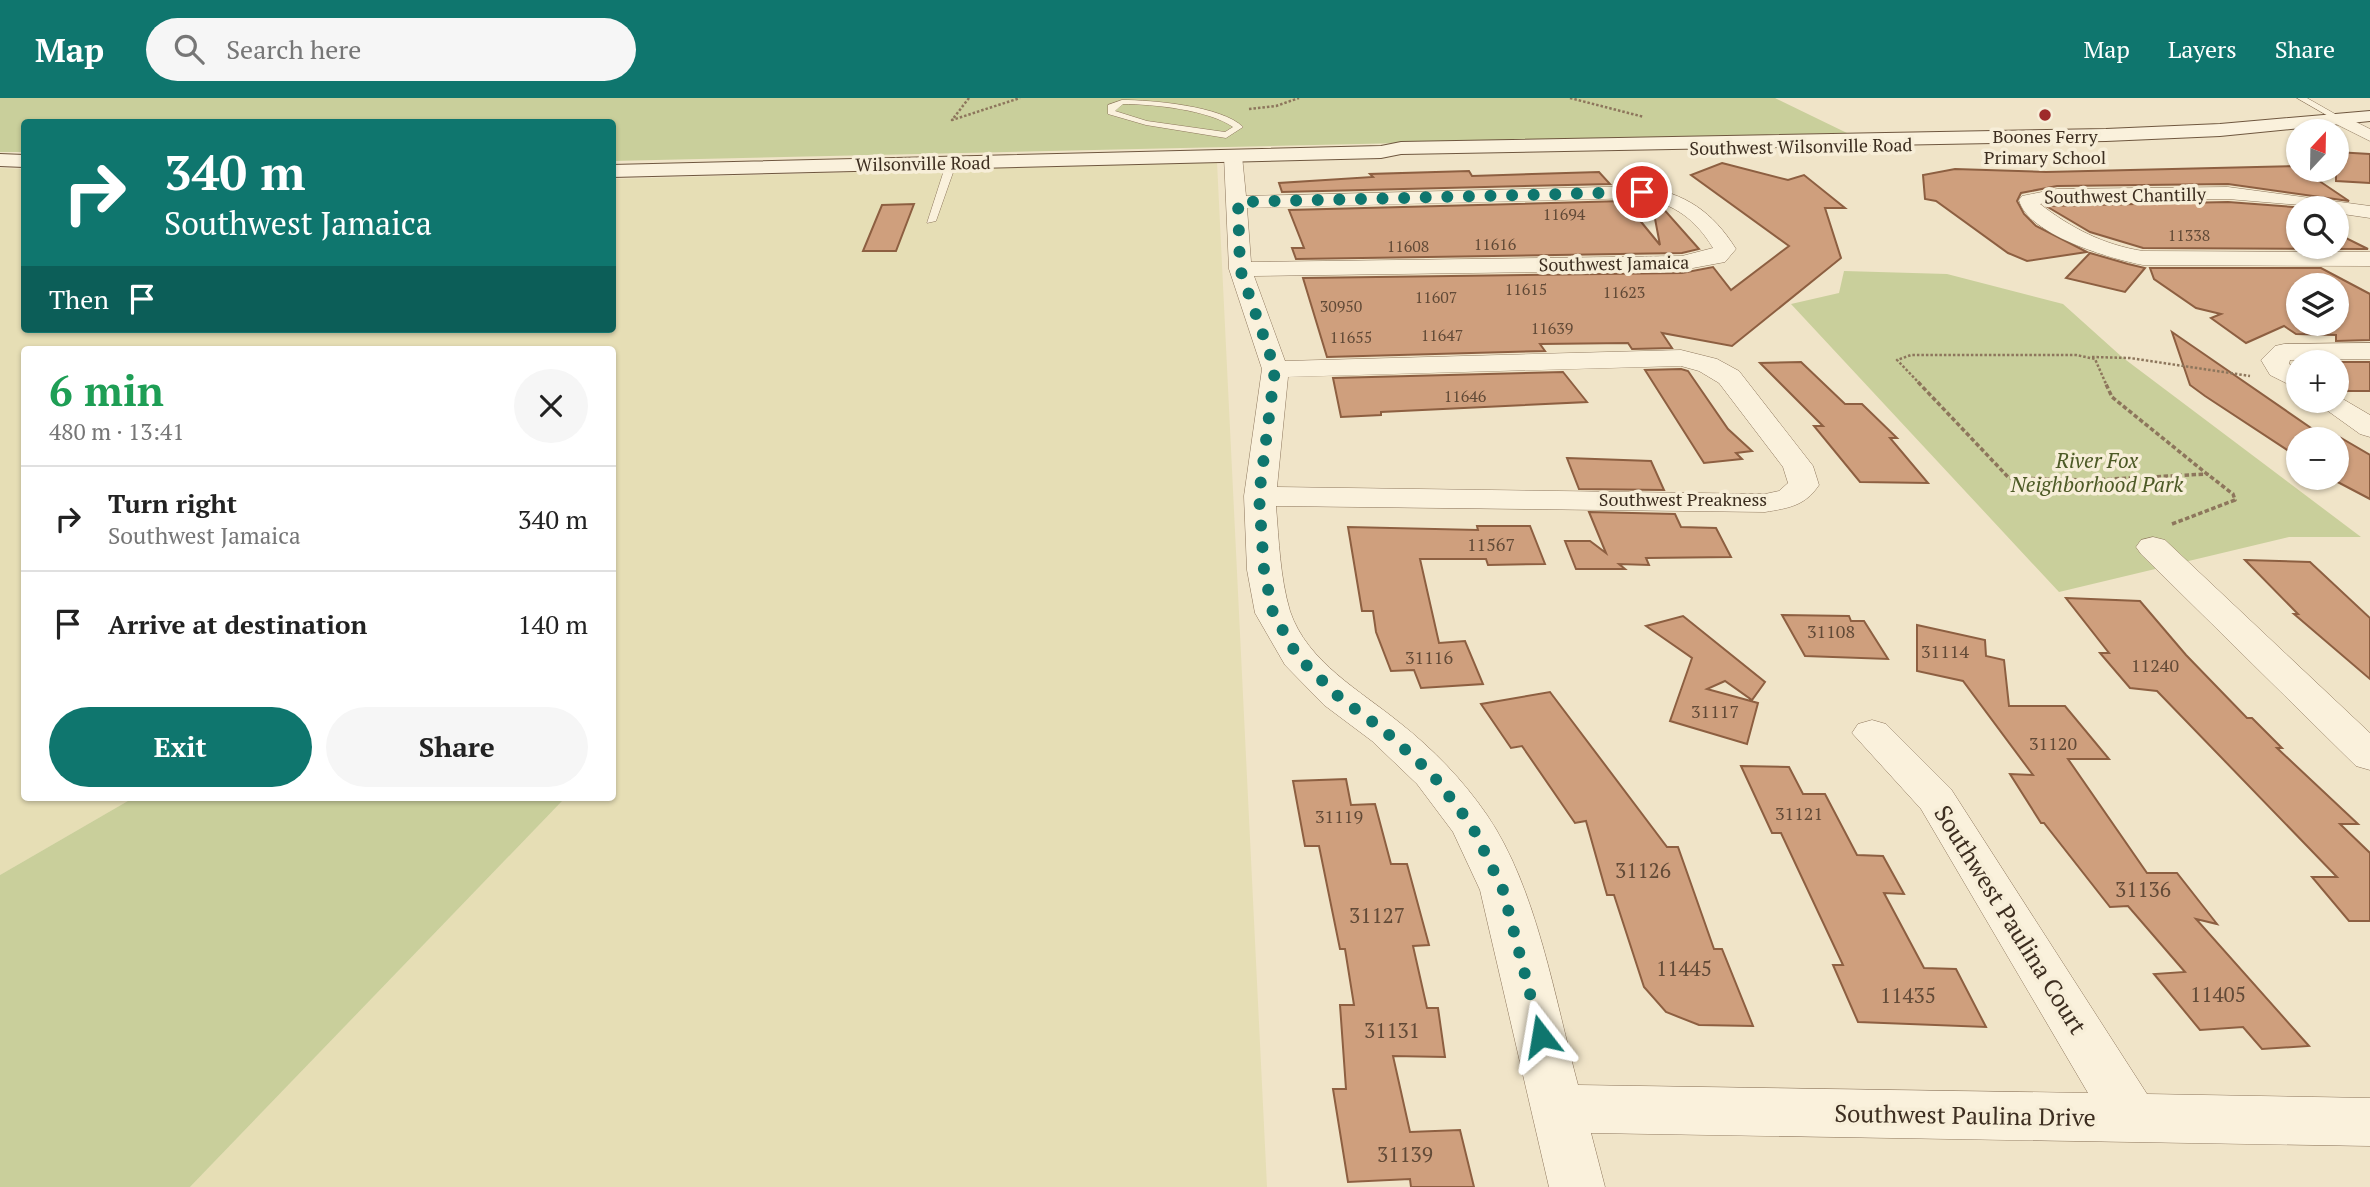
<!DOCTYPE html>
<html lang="en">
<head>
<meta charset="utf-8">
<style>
  :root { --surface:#fff; --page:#f6f6f6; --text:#222; --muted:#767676; --line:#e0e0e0; --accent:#0f766e }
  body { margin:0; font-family:"PT Serif",serif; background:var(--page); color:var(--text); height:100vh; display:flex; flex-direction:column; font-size:26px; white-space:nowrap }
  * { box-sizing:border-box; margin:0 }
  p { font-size:23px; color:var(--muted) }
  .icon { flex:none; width:38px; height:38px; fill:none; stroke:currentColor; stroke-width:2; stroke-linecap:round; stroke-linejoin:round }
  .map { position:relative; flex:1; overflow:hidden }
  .sheet { position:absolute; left:21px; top:248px; width:595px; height:455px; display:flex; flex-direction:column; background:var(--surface); border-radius:7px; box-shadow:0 2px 5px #0004 }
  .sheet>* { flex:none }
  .top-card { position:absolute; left:21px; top:21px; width:595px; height:214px; border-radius:7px; box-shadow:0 2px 5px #0004; background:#0f766e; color:#fff; overflow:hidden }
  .needle { width:46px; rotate:22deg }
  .fabs { position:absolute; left:2286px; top:21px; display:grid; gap:14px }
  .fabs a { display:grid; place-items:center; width:63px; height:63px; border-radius:50%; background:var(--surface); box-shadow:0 2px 5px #0004; font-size:35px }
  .pin { position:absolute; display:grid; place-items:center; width:60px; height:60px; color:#fff; margin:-30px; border:4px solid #fff; border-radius:50%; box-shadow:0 2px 7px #0007 }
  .me { position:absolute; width:77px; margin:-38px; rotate:346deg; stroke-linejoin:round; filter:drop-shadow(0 0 5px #0008) }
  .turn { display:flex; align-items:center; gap:24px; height:147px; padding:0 28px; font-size:32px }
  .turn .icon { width:91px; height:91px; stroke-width:2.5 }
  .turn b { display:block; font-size:49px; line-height:60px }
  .then { display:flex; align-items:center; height:66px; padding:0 28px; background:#0003; gap:14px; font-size:26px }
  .round { display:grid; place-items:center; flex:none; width:74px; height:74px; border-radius:37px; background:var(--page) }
  .head { display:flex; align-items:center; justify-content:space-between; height:119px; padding:0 28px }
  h1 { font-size:42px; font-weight:800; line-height:52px; color:#1e9e55 }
  .action { display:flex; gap:14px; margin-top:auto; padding:14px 28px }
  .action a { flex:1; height:80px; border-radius:42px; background:var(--accent); color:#fff; font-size:28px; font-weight:800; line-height:80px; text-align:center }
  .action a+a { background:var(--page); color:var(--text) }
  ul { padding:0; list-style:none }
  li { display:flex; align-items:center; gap:21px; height:105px; padding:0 28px; border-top:2px solid var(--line) }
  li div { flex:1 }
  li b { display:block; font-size:26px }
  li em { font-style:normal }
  header { display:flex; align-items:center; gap:42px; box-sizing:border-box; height:98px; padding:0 35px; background:var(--accent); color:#fff }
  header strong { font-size:33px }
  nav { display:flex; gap:38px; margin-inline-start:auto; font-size:24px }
  .search { width:490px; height:63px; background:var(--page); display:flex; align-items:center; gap:18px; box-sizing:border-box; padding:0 24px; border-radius:38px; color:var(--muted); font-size:26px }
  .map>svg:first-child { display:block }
  .farmland { fill:#e6deb5 }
  .green { fill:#c9cf9b }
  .building { fill:#cf9f7d; stroke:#8d5f41; stroke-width:2; fill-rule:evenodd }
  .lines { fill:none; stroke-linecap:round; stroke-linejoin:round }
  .lane-casing { stroke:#8d765c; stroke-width:1 }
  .street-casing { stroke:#8d765c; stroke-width:1 }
  .secondary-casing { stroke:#6f573f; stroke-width:2 }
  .path-far1 { stroke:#8d765c; stroke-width:2.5; stroke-dasharray:2.5 2; stroke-linecap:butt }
  .path { stroke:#8d765c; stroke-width:3.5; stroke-dasharray:4.5 2.5; stroke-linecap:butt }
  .lane { fill:#faf1dc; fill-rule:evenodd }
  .street { fill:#faf1dc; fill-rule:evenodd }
  .secondary { fill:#faf1dc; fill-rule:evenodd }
  .route { stroke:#0f766e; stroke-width:12; stroke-dasharray:0 21.6 }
  .poi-dot { fill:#9e2a2b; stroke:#f7eed8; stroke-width:2.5 }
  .labels { text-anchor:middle; stroke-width:7; stroke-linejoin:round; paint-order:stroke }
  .far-number-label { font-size:16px; fill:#624a37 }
  .far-poi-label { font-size:18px; fill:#3d2e20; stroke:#f7eed8 }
  .far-street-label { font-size:18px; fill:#3d2e20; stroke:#f7eed8 }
  .number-label { font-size:18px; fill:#624a37 }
  .park-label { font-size:21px; font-style:italic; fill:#4d5a26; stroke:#f7eed8 }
  .near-number-label { font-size:21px; fill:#624a37 }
  .near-street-label { font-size:24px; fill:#3d2e20; stroke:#f7eed8 }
</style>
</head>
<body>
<header>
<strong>Map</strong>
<div class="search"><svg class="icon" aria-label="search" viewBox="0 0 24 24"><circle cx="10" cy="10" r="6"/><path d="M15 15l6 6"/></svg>Search here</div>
<nav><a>Map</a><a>Layers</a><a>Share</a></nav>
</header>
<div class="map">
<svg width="2370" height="1089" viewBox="0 0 2370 1089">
  <rect width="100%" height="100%" fill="#f0e4c8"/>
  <path class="farmland" d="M1217,64L1267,1089H190L565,700H612V252H24V700H133L0,777V70L24,71V231H612L613,81Z"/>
  <g class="green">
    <path d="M0,0H1775L1847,35L613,63L612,24H24V54H0Z"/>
    <path d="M1844,173L1947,176L2063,206L2122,259L2361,439H2289L2059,494L1791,206L1839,195Z"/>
    <path d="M133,700H565L190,1089H0V777Z"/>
  </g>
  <g class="building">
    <path d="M2336,54L2370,56V85L2336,83Z"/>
    <path d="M1722,65L1788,82L1804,77L1845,110H1825L1841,160L1732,248L1662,235L1672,250L1632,251L1628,245L1540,246L1545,253L1327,259L1303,180L1682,175L1713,169L1731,192L1789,148L1691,77Z"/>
    <path d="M2297,68L2349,103L2228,86L2057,88L2021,95L2017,103L2024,116L2036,128L2087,154L2027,163L2008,155L1936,103L1925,101L1923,77L1955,71L2046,74Z"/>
    <path d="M1469,73L1472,78L1599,74L1610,86L1282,94L1279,85L1373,79L1370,76Z"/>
    <path d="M1624,103L1660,147L1652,105L1661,108L1699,151L1682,155L1296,161L1292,150H1304L1289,112Z"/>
    <path d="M2228,104L2307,110H2298V149H2336V135L2368,151L2143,150L2090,134L2046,108Z"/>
    <path d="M914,106L896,153H863L882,107Z"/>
    <path d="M2090,155L2128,166L2145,170L2125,194L2066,180Z"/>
    <path d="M2150,170H2321L2370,196V242L2336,243V237L2296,236L2284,228L2246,245L2211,220L2221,216L2196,210L2154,181ZM2298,187H2336V226H2298Z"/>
    <path d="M2172,234L2327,341H2298V359L2205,298L2190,287Z"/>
    <path d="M1801,264L1845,306H1862L1897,340H1890L1928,385L1860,384L1814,328H1823L1760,265Z"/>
    <rect x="2336" y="264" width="34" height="29"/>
    <path d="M1681,271L1688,273L1728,331L1752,353L1736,355L1742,361L1704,365L1645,272Z"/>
    <path d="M1563,274L1587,304L1381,314V317L1341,319L1333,280Z"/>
    <path d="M2336,337L2370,357V401L2330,380H2336Z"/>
    <path d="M1567,360L1651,363L1664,392L1579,391Z"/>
    <path d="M1589,414L1675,416L1681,429L1716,430L1731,459L1646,460L1649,467L1619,466L1625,471H1576L1565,443H1590L1606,455Z"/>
    <path d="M1477,428H1530L1545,466L1488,467L1486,461H1420L1439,545L1465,543L1483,586L1421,590L1414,572L1391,573L1376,534L1373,513H1362L1348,429L1478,432Z"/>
    <path d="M2245,462L2310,464L2370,520V581L2294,516H2298Z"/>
    <path d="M2066,500L2140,503L2186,557L2247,620H2252L2282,650H2277L2358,726H2340L2370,755V823H2349L2312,779H2337L2157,593L2130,590L2100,555H2109Z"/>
    <path d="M1782,517L1849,518L1851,523H1864L1888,561L1805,558Z"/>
    <path d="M1683,518L1765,584L1752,602L1725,583L1707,591L1758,605L1747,646L1670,623L1692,560L1646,528Z"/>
    <path d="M1917,527L1985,542L1986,558L2004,562L2009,608H2065L2109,661H2068L2147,775H2177L2217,826L2196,821L2309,948L2262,951L2243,929L2200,932L2154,876L2185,874L2128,808L2110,809L2044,725H2041L2010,676L2033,677L1963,583L1917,573Z"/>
    <path d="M1550,594L1667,749H1678L1714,851H1722L1753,928L1699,927L1666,914L1644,889L1614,797H1607L1586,723L1575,725L1522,648L1511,650L1481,606Z"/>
    <path d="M1741,668L1789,669L1803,696H1825L1857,757L1883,758L1904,796L1884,795L1924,870L1956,871L1986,929L1858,924L1833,867H1843L1781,735H1772Z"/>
    <path d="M1346,681L1351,707L1375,706L1391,766H1407L1429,847L1413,848L1427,910H1438L1445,959L1393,958L1410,1034L1460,1032L1474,1089H1411L1410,1081L1348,1084L1333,991H1346L1340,907H1354L1345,851H1340L1319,748H1305L1293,683Z"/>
  </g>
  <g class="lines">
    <g class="lane-casing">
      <g id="lane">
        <path d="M2297,0H2307L2344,21L2337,23Z"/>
        <path d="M1122,2C1152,2 1222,8 1243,29L1226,40L1146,27L1108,16V7ZM1123,6C1153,6 1209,12 1233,29L1225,34L1147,23L1115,13Z"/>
        <path d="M951,63L956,66L936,123L927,125L946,66Z"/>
      </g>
    </g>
    <g class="street-casing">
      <g id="street">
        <path d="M2340,16L2370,31V43L2334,25L2331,21L2334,17Z"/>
        <path d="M1233,52L1242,58L1246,98L1642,88C1686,96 1712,113 1736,151L1725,164L1682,172L1254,178L1285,263L1681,252L1717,261L1739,273L1813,368L1819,387C1805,408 1789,410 1765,414L1276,408C1279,443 1280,479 1290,513C1307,564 1361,593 1400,625C1433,651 1463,682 1487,717C1537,790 1555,902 1578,987L2088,995L1921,711L1852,635L1858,626L1872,622L1886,626L1951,691L2147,996L2370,1000V1048L1591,1035L1605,1089H1549L1480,792L1453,734L1417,686L1372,643L1324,607L1285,567L1255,515L1247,472L1244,398L1262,271L1229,171L1224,58ZM1642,100C1675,106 1696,122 1713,150L1682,158L1251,164L1247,110ZM1681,268L1699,273L1719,285L1783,369L1788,385L1779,393L1765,396L1277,389L1288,279Z"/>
        <path d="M2228,89L2370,108V120L2336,115V110L2228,101L2057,103L2040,106C2071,130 2104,147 2143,153L2370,154V168L2143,167C2111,161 2028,137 2019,102L2022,98L2057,91Z"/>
        <path d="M2370,245V261L2290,262L2289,266L2298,271V291L2270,277L2261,262L2275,248L2284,246Z"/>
        <path d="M2336,297L2370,317V339L2360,336L2314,303H2336Z"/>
        <path d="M2153,439L2165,442L2370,635V672L2356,668L2141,456L2136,449L2141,442Z"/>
      </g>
    </g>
    <g class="secondary-casing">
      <g id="secondary">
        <path d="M2370,13V23L2220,38L2106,43L1401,56L1381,60L612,79V67L1381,48L1401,44L2106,31L2220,26Z"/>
        <path d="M0,56L24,57V69L0,68Z"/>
      </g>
    </g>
    <g class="path-far1">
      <path d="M969,0L952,22L1020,0"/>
      <path d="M1570,0L1644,19"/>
      <path d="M1249,11L1276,8L1299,0"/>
      <path d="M2092,259L2130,260L2250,278"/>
      <path d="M1920,286L1897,262L1911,257H2076L2095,261L2106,286"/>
    </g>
    <g class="path">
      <path d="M1918,284L2009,380L2092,382L2207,376L2112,299L2105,284"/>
      <path d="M2172,426L2235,402L2233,396L2207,376"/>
    </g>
    <use href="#lane" class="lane"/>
    <use href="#street" class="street"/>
    <use href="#secondary" class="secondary"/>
  </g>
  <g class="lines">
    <path class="route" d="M1541,938L1503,792L1472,728L1432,676L1386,634L1338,598L1298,559L1273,515L1264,472L1259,398L1275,271L1240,171L1238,104L1642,94"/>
  </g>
  <circle class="poi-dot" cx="2045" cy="17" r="7"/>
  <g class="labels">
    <g class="far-number-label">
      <text x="1564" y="122">11694</text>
      <text x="2189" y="143">11338</text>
      <text x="1495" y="152">11616</text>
      <text x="1408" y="154">11608</text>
      <text x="1526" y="197">11615</text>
      <text x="1624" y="200">11623</text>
      <text x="1436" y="205">11607</text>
      <text x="1341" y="214">30950</text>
      <text x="1552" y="236">11639</text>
      <text x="1442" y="243">11647</text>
      <text x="1351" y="245">11655</text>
      <text x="1465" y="304">11646</text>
    </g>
    <g class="far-poi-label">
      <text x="2045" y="45">Boones Ferry<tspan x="2045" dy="21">Primary School</tspan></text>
    </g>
    <g class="far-street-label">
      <text transform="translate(1801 49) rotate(-1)" y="6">Southwest Wilsonville Road</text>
      <text transform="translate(923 66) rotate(-1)" y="6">Wilsonville Road</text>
      <text transform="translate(2125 98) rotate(-1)" y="6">Southwest Chantilly</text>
      <text transform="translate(1614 166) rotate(-1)" y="6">Southwest Jamaica</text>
      <text x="1683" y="408">Southwest Preakness</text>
    </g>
    <g class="number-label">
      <text x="1491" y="453">11567</text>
      <text x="1831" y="540">31108</text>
      <text x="1945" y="560">31114</text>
      <text x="1429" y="566">31116</text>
      <text x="2155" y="574">11240</text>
      <text x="1715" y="620">31117</text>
      <text x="2053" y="652">31120</text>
      <text x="1799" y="722">31121</text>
      <text x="1339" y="725">31119</text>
    </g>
    <g class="park-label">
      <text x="2097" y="370">River Fox<tspan x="2097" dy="24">Neighborhood Park</tspan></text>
    </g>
    <g class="near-number-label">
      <text x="1643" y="780">31126</text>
      <text x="2143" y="799">31136</text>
      <text x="1377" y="825">31127</text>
      <text x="1684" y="878">11445</text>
      <text x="2218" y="904">11405</text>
      <text x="1908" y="905">11435</text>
      <text x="1392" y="940">31131</text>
      <text x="1405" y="1064">31139</text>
    </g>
    <g class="near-street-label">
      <text transform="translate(2010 822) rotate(58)" y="8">Southwest Paulina Court</text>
      <text transform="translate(1965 1018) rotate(1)" y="8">Southwest Paulina Drive</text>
    </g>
  </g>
</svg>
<div class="fabs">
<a><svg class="needle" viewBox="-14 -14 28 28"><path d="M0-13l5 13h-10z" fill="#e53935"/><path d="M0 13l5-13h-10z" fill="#767676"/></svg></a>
<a><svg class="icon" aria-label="search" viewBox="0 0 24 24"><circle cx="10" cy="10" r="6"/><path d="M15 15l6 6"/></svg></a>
<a><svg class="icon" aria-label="layers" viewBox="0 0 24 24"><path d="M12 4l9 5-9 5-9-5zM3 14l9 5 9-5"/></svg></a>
<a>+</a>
<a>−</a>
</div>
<div class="pin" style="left:1642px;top:94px;background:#d93025"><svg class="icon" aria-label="arrive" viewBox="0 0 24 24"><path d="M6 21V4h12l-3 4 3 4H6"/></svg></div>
<svg class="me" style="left:1541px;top:938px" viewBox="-20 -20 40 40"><path d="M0-17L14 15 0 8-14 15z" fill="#0f766e" stroke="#fff" stroke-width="4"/></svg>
<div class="top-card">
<div class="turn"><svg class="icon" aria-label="right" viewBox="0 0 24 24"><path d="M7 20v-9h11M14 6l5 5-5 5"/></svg><div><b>340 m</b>Southwest Jamaica</div></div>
<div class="then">Then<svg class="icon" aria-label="arrive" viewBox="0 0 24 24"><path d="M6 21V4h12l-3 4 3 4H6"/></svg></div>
</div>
<section class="sheet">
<div class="head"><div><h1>6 min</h1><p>480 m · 13:41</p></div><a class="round"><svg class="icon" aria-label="close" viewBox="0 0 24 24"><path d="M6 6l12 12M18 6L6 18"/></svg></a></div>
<ul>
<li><svg class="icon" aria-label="right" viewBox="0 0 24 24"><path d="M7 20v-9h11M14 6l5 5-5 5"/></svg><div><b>Turn right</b><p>Southwest Jamaica</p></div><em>340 m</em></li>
<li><svg class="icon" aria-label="arrive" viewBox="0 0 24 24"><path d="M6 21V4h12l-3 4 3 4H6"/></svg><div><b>Arrive at destination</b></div><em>140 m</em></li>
</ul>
<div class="action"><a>Exit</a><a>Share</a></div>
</section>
</div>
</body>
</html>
